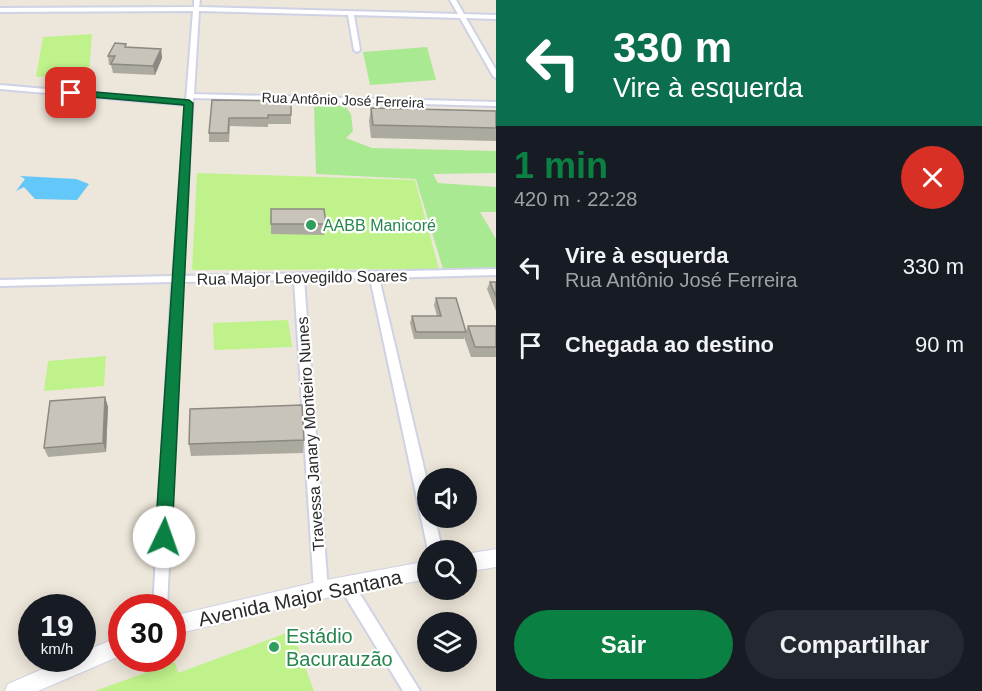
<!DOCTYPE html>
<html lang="pt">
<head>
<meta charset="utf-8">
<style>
  :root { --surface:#171b24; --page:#242831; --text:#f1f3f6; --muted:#9ea1a6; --accent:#0b8043 }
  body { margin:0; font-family:Helvetica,sans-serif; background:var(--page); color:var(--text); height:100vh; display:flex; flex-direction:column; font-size:22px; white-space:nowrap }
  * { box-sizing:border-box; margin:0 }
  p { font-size:20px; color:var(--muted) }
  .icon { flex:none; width:33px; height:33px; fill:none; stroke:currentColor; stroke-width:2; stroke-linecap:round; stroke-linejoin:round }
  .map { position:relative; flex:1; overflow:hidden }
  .side { display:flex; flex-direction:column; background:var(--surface); width:486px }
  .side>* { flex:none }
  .banner { background:#0b6e4f; color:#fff; overflow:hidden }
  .controls { position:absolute; left:417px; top:468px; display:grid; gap:12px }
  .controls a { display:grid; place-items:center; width:60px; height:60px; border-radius:50%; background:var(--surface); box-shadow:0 3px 15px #0003; font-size:30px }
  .speed { position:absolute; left:18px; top:594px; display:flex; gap:12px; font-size:30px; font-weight:700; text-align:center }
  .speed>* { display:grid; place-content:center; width:78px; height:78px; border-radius:50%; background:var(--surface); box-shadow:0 3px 15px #0003; line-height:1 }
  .speed small { font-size:15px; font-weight:400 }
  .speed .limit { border:9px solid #d22; background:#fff; color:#111 }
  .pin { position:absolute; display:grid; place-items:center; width:51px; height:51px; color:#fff; margin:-26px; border-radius:12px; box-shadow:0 3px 9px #0006 }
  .me { position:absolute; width:66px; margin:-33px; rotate:3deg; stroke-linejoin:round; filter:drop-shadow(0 0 4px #0008) }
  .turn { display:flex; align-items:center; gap:21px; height:126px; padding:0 18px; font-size:27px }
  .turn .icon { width:78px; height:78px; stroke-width:2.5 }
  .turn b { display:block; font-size:42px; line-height:51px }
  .round { display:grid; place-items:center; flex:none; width:63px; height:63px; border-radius:32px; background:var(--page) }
  .headline { display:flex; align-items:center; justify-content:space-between; height:102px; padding:0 18px }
  h1 { font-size:36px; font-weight:600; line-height:45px; color:var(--accent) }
  .action { display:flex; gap:12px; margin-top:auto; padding:12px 18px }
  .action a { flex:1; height:69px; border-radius:36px; background:var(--accent); color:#fff; font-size:24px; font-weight:600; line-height:69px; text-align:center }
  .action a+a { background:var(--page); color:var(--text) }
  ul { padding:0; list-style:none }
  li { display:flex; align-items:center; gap:18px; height:78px; padding:0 18px }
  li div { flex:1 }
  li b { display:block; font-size:22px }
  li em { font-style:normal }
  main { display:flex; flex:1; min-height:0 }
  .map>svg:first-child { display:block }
  .green { fill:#a9e991 }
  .pitch { fill:#c0f28c }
  .water { fill:#63c7fa }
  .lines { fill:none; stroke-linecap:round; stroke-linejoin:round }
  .minor-casing { stroke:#cfd2e4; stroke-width:4 }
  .tertiary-casing { stroke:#cfd2e4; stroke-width:2 }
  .minor { fill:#fff; fill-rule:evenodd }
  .tertiary { fill:#fff; fill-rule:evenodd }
  .wall { fill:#aca99f }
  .shaded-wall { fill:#8c8982 }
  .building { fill:#c8c4b9; stroke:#8c8982; stroke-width:1.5 }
  .route { fill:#0b8043; stroke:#07532c; stroke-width:1.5 }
  .leisure-dot { fill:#2e9e5b; stroke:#fff; stroke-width:2 }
  .labels { text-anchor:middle; stroke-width:4.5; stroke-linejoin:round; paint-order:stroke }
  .far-street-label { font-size:14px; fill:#2a2a2a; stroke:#fff }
  .leisure-label { font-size:16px; fill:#27864d; stroke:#fff; text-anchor:start }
  .street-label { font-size:16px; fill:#2a2a2a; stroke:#fff }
  .near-street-label { font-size:20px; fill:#2a2a2a; stroke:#fff }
  .near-leisure-label { font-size:20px; fill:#27864d; stroke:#fff; text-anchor:start }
</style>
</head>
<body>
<main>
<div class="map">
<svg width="496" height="691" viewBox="0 0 496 691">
  <rect width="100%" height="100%" fill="#ede6da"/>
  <g class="green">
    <path d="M427,47L436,80L370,85L363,52Z"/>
    <path d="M314,106H345L351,114L353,131L346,138L372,148L496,151V173L433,174L438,183L496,187V212H480L496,239V269H443L416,179L316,174Z"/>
  </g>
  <g class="pitch">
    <path d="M92,34L89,73L36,77L43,37Z"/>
    <path d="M197,173L415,180L439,269L192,270Z"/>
    <path d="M288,320L292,347L214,350L213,323Z"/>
    <path d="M106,356L104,386L44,391L48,361Z"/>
    <path d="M292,631L314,691H95L175,662L178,673Z"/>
  </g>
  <path class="water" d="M20,176L76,179L89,184L77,200L35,199L24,187L16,191L25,179Z"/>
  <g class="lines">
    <g class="minor-casing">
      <g id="minor">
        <path d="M194,0H200L199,7L458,14L450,0H456L464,14L496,15V19L466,18L496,70V78L493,76L460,18L354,15L360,50L357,52L354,50L348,15L199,11L194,94L496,102V106L193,98L182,276L496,269V275L379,278L428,485V518H435L442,550H428L370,278L304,279L328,590L326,595L321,597L316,595L314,590L294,280L182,282L167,608H153L172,282L0,286V280L173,276L186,105L0,89V85L186,101L193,11L0,12V8L194,7Z"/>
        <path d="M347,579L352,581L420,691H403L342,591L340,586L342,581Z"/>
      </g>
    </g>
    <g class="tertiary-casing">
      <g id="tertiary">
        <path d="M496,549V567L466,572V554Z"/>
        <path d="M428,561V579L321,599L172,635V616L321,581Z"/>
        <path d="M122,636V655L38,691H5L8,684L68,658H82V652Z"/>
      </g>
    </g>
    <use href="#minor" class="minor"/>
    <use href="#tertiary" class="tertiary"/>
  </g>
  <g class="wall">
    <path d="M127,47L161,49L162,58L155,75L113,73L111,65H109L108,56Z"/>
    <path d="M212,100L291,115V124H268V127L230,126L229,142H209V133Z"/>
    <path d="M371,108L496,111V141L371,138L369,121Z"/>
    <path d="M271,209L326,224L324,235L271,234Z"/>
    <path d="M490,282H496V311L487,289Z"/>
    <path d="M436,298L466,331L468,326H496V357H471L464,337V339H414L410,323L412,316H437L434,305Z"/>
    <path d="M105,397L108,407L106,452L48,457L44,448Z"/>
    <path d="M304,440L303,453L191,456L189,444Z"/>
  </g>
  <g class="shaded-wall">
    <path d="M161,49L162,58L155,75L153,66Z"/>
    <path d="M105,397L108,407L106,452L103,443Z"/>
  </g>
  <g class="building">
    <path d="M115,43L126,44L125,47L161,49L153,66L111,64L115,56H108Z"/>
    <path d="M212,100L291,101V115H268V118H229L228,133H209Z"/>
    <path d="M371,108L496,111V128L373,125Z"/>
    <path d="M271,209H324L326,224H271Z"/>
    <path d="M490,282H496V297Z"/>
    <path d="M436,298H456L466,332H416L412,316H441Z"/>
    <path d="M468,326H496V347H475Z"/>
    <path d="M105,397L103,443L44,448L50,401Z"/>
    <path d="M302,405L304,440L189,444L190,409Z"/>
  </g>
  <path class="route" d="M71,90L189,100L193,103L172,537L170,543L164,546L158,543L155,537L184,105L68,95L66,93Z"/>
  <g class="leisure-dot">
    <circle cx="311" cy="225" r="6"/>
    <circle cx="274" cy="647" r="6"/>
  </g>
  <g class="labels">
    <g class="far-street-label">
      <text transform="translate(343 100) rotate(2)" y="5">Rua Antônio José Ferreira</text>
    </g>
    <g class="leisure-label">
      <text x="323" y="231">AABB Manicoré</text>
    </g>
    <g class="street-label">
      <text transform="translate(302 277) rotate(-1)" y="6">Rua Major Leovegildo Soares</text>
      <text transform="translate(310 434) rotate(-94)" y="6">Travessa Janary Monteiro Nunes</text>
    </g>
    <g class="near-street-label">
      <text transform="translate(300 598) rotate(-12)" y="7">Avenida Major Santana</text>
    </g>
    <g class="near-leisure-label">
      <text x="286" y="643">Estádio<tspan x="286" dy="23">Bacurauzão</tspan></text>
    </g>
  </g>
</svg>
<div class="controls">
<a><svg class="icon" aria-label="sound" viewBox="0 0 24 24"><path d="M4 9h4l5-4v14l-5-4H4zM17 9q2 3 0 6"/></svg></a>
<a><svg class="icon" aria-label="search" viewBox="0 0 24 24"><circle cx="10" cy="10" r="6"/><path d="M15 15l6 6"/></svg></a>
<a><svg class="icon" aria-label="layers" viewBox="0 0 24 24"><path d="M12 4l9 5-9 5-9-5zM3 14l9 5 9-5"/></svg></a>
</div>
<div class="speed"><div>19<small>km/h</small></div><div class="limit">30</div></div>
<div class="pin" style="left:71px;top:93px;background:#d93025"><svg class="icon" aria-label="arrive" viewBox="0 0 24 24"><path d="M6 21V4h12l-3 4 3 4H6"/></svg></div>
<svg class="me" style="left:164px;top:537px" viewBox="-20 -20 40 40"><circle r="19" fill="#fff"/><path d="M0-13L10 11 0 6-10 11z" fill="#0b8043"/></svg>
</div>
<section class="side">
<div class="banner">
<div class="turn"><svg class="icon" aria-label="left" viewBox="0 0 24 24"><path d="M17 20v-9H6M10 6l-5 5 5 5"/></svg><div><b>330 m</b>Vire à esquerda</div></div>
</div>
<div class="headline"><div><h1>1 min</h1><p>420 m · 22:28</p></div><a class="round" style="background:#d93025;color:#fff"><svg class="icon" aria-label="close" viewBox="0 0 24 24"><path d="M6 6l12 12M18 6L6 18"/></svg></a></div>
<ul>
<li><svg class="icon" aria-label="left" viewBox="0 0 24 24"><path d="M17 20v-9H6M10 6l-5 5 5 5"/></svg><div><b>Vire à esquerda</b><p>Rua Antônio José Ferreira</p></div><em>330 m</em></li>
<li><svg class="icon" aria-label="arrive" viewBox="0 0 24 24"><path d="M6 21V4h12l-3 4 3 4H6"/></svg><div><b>Chegada ao destino</b></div><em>90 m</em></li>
</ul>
<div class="action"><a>Sair</a><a>Compartilhar</a></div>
</section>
</main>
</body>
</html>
